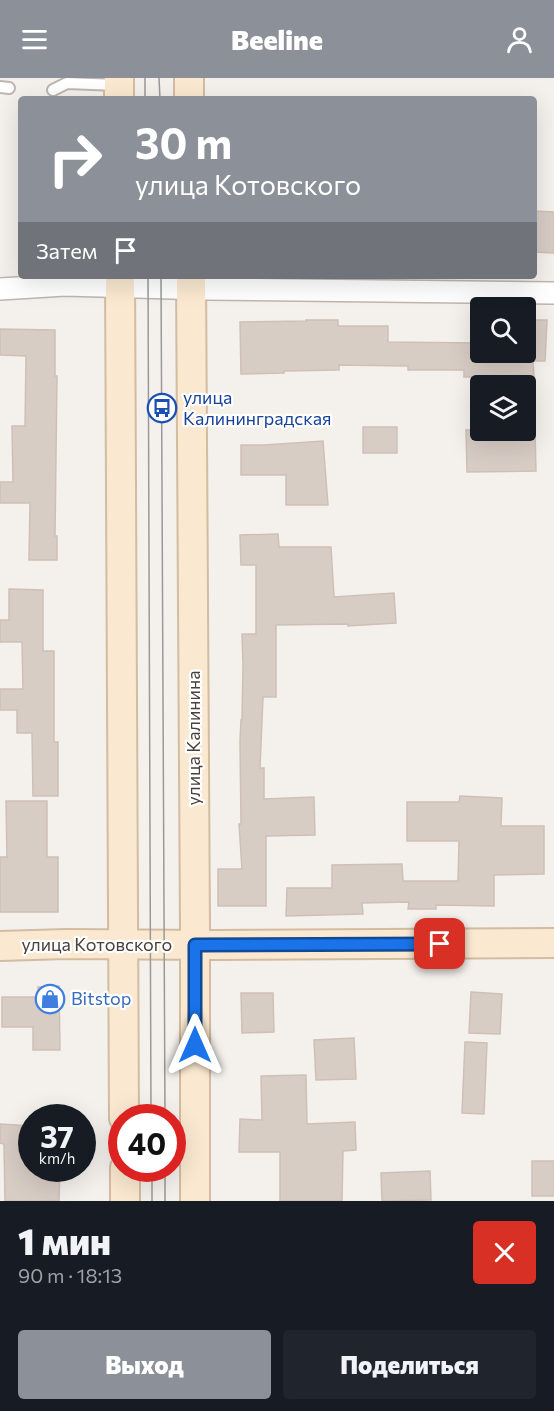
<!DOCTYPE html>
<html lang="ru">
<head>
<meta charset="utf-8">
<style>
  :root { --surface:#171b24; --page:#20242c; --text:#f1f3f6; --muted:#9ea1a6; --accent:#8c9099 }
  body { margin:0; font-family:Commissioner,sans-serif; background:var(--page); color:var(--text); height:100vh; display:flex; flex-direction:column; font-size:22px; white-space:nowrap }
  * { box-sizing:border-box; margin:0 }
  p { font-size:20px; color:var(--muted) }
  .icon { flex:none; width:33px; height:33px; fill:none; stroke:currentColor; stroke-width:2; stroke-linecap:round; stroke-linejoin:round }
  .map { position:relative; height:1123px; overflow:hidden }
  .side { display:flex; flex-direction:column; background:var(--surface); flex:1 }
  .side>* { flex:none }
  .top-card { position:absolute; left:18px; top:18px; width:519px; height:183px; border-radius:6px; box-shadow:0 6px 24px #0002; background:#8c9099; color:#fff; overflow:hidden }
  .fabs { position:absolute; left:470px; top:219px; display:grid; gap:12px }
  .fabs a { display:grid; place-items:center; width:66px; height:66px; border-radius:6px; background:var(--surface); box-shadow:0 6px 24px #0002; font-size:30px }
  .speed { position:absolute; left:18px; top:1026px; display:flex; gap:12px; font-size:30px; font-weight:700; text-align:center }
  .speed>* { display:grid; place-content:center; width:78px; height:78px; border-radius:50%; background:var(--surface); box-shadow:0 6px 24px #0002; line-height:1 }
  .speed small { font-size:15px; font-weight:400 }
  .speed .limit { border:9px solid #d22; background:#fff; color:#111 }
  .pin { position:absolute; display:grid; place-items:center; width:51px; height:51px; color:#fff; margin:-26px; border-radius:12px; box-shadow:0 3px 9px #0006 }
  .me { position:absolute; width:66px; margin:-33px; rotate:0deg; stroke-linejoin:round; filter:drop-shadow(0 0 4px #0008) }
  .turn { display:flex; align-items:center; gap:21px; height:126px; padding:0 18px; font-size:27px }
  .turn .icon { width:78px; height:78px; stroke-width:2.5 }
  .turn b { display:block; font-size:42px; line-height:51px }
  .then { display:flex; align-items:center; height:57px; padding:0 18px; background:#0003; gap:12px; font-size:22px }
  .round { display:grid; place-items:center; flex:none; width:63px; height:63px; border-radius:6px; background:var(--page) }
  .overview { display:flex; align-items:center; justify-content:space-between; height:102px; padding:0 18px }
  h1 { font-size:36px; font-weight:800; line-height:45px }
  .button { display:flex; gap:12px; margin-top:auto; padding:12px 18px }
  .button a { flex:1; height:69px; border-radius:6px; background:var(--accent); color:#fff; font-size:24px; font-weight:800; line-height:69px; text-align:center }
  .button a+a { background:var(--page); color:var(--text) }
  header { display:flex; justify-content:space-between; align-items:center; height:78px; padding:0 18px; background:var(--accent); color:#fff; font-size:27px; font-weight:800 }
  .map>svg:first-child { display:block }
  .building { fill:#d8cdc5; stroke:#cfc0b6; stroke-width:1.5 }
  .lines { fill:none; stroke-linecap:round; stroke-linejoin:round }
  .lane-casing { stroke:#bfb6af; stroke-width:14 }
  .street-casing { stroke:#bfb6af; stroke-width:24 }
  .secondary-casing { stroke:#d2bca2; stroke-width:32 }
  .lane { stroke:#fff; stroke-width:10 }
  .street { stroke:#fff; stroke-width:21 }
  .secondary { stroke:#fae8d0; stroke-width:28 }
  .tram { stroke:#999; stroke-width:1.5 }
  .route-casing { stroke:#114b97; stroke-width:15 }
  .route { stroke:#1a73e8; stroke-width:10 }
  .labels { text-anchor:middle; stroke-width:4.5; stroke-linejoin:round; paint-order:stroke }
  .transit-label { font-size:18px; fill:#164399; stroke:#fff; text-anchor:start }
  .street-label { font-size:18px; fill:#48403a; stroke:#fff }
  .shop-label { font-size:18px; fill:#366cbe; stroke:#fff; text-anchor:start }
</style>
</head>
<body>
<header><svg class="icon" aria-label="menu" viewBox="0 0 24 24"><path d="M4 6h16M4 12h16M4 18h16"/></svg>Beeline<svg class="icon" aria-label="person" viewBox="0 0 24 24"><circle cx="12" cy="8" r="4"/><path d="M4 21q1-7 8-7t8 7"/></svg></header>
<div class="map">
<svg width="554" height="1123" viewBox="0 0 554 1123">
  <rect width="100%" height="100%" fill="#f4f0ec"/>
  <g class="building">
    <path d="M534,133L554,134V175L534,174Z"/>
    <path d="M306,242H338V248H388V264L480,265V274H525V242H547L545,283H533L534,299H464V292H408V288L339,287V292L284,293V295L241,296L240,244L306,243Z"/>
    <path d="M0,251L55,252V298H57L55,458H57V482H29L30,425H0V404H13L12,348H25L26,278L0,277Z"/>
    <rect x="363" y="349" width="34" height="26"/>
    <path d="M466,352H535L536,393L467,394Z"/>
    <path d="M323,363L328,427H286V397H241V367H264Z"/>
    <path d="M278,456L279,469H331L334,519L394,515L396,545L348,548V546L276,547V619H263L260,690H264V721L314,719L315,757L266,758V828H218V791H242L239,746H241L240,663L241,642H242L243,586L242,556H256V487H241L240,457Z"/>
    <path d="M9,511L43,512V573H54V664H58V718H33L32,655H17V632H0V611H23L22,564H0V542H9Z"/>
    <path d="M460,718L502,720L501,748H544V796L494,797V828L436,827V831H408L409,824L362,825L363,836L286,838L287,810H332V787L402,786L403,803H458L459,763H407V724H459Z"/>
    <path d="M6,723H47V779H58V834H0V779H7Z"/>
    <path d="M59,908L60,972H33V949H2V919H38V909Z"/>
    <path d="M471,914L502,916L500,956L469,955Z"/>
    <path d="M241,915H273L274,954L242,955Z"/>
    <path d="M354,960L356,1001L316,1002L314,962Z"/>
    <path d="M465,964L487,965L484,1036L462,1035Z"/>
    <path d="M306,997L307,1046L355,1044L356,1072L343,1073L342,1123H280V1074H239L240,1041L262,1042L261,998Z"/>
    <path d="M0,1046L32,1048V1090H60L59,1123H5L4,1066L0,1065Z"/>
    <rect x="532" y="1083" width="22" height="35"/>
    <path d="M430,1093L431,1122L382,1123L381,1095Z"/>
  </g>
  <g class="lines">
    <g class="lane-casing">
      <g id="lane">
        <path d="M0,9L9,10"/>
        <path d="M53,12L67,5L117,7"/>
      </g>
    </g>
    <g class="street-casing">
      <path id="street" d="M0,211L65,207L208,211L554,215"/>
    </g>
    <g class="secondary-casing">
      <g id="secondary">
        <path d="M119,0V21"/>
        <path d="M189,0V21"/>
        <path d="M120,198L124,1040"/>
        <path d="M191,198L195,849V1123"/>
        <path d="M0,868L66,866L213,867L554,865"/>
        <path d="M125,1090V1123"/>
      </g>
    </g>
    <use href="#lane" class="lane"/>
    <use href="#street" class="street"/>
    <use href="#secondary" class="secondary"/>
    <g class="tram">
      <path d="M145,0V21"/>
      <path d="M159,0L160,21"/>
      <path d="M148,198L151,1040"/>
      <path d="M161,198L165,1040"/>
      <path d="M152,1090V1123"/>
      <path d="M165,1090V1123"/>
    </g>
  </g>
  <g class="lines">
    <g class="route-casing">
      <path id="route" d="M195,967V867L440,866"/>
    </g>
    <use href="#route" class="route"/>
  </g>
  <defs>
    <g id="bus-ring" transform="scale(1.5)"><circle r="9.5" fill="#fff" stroke="#1a4fb4" stroke-width="1.5"/><path d="M-5-6H5V4H4V6H2V4H-2V6H-4V4H-5ZM-3.5-4V0h7V-4ZM-3.5 1.2v1.5H-2V1.2ZM2 1.2v1.5H3.5V1.2Z" fill="#1a4fb4"/></g>
    <g id="shop-ring" transform="scale(1.5)"><circle r="9.5" fill="#fff" stroke="#3f7fe0" stroke-width="1.5"/><path d="M-5-2.5h2.3a2.7 3.5 0 0 1 5.4 0H5L5.5 6h-11ZM-1.5-2.5h3a1.5 2.3 0 0 0-3 0Z" fill="#3f7fe0"/></g>
  </defs>
  <g fill-rule="evenodd">
    <use href="#bus-ring" x="162" y="330"/>
    <use href="#shop-ring" x="50" y="921"/>
  </g>
  <g class="labels">
    <g class="transit-label">
      <text x="183" y="326">улица<tspan x="183" dy="21">Калининградская</tspan></text>
    </g>
    <g class="street-label">
      <text transform="translate(194 660) rotate(-90)" y="6">улица Калинина</text>
      <text x="97" y="873">улица Котовского</text>
    </g>
    <g class="shop-label">
      <text x="71" y="927">Bitstop</text>
    </g>
  </g>
</svg>
<div class="fabs">
<a><svg class="icon" aria-label="search" viewBox="0 0 24 24"><circle cx="10" cy="10" r="6"/><path d="M15 15l6 6"/></svg></a>
<a><svg class="icon" aria-label="layers" viewBox="0 0 24 24"><path d="M12 4l9 5-9 5-9-5zM3 14l9 5 9-5"/></svg></a>
</div>
<div class="speed"><div>37<small>km/h</small></div><div class="limit">40</div></div>
<div class="pin" style="left:440px;top:866px;background:#d93025"><svg class="icon" aria-label="arrive" viewBox="0 0 24 24"><path d="M6 21V4h12l-3 4 3 4H6"/></svg></div>
<svg class="me" style="left:195px;top:967px" viewBox="-20 -20 40 40"><path d="M0-17L14 15 0 8-14 15z" fill="#1a73e8" stroke="#fff" stroke-width="4"/></svg>
<div class="top-card">
<div class="turn"><svg class="icon" aria-label="right" viewBox="0 0 24 24"><path d="M7 20v-9h11M14 6l5 5-5 5"/></svg><div><b>30 m</b>улица Котовского</div></div>
<div class="then">Затем<svg class="icon" aria-label="arrive" viewBox="0 0 24 24"><path d="M6 21V4h12l-3 4 3 4H6"/></svg></div>
</div>
</div>
<section class="side">
<div class="overview"><div><h1>1 мин</h1><p>90 m · 18:13</p></div><a class="round" style="background:#d93025;color:#fff"><svg class="icon" aria-label="close" viewBox="0 0 24 24"><path d="M6 6l12 12M18 6L6 18"/></svg></a></div>
<div class="button"><a>Выход</a><a>Поделиться</a></div>
</section>
</body>
</html>
